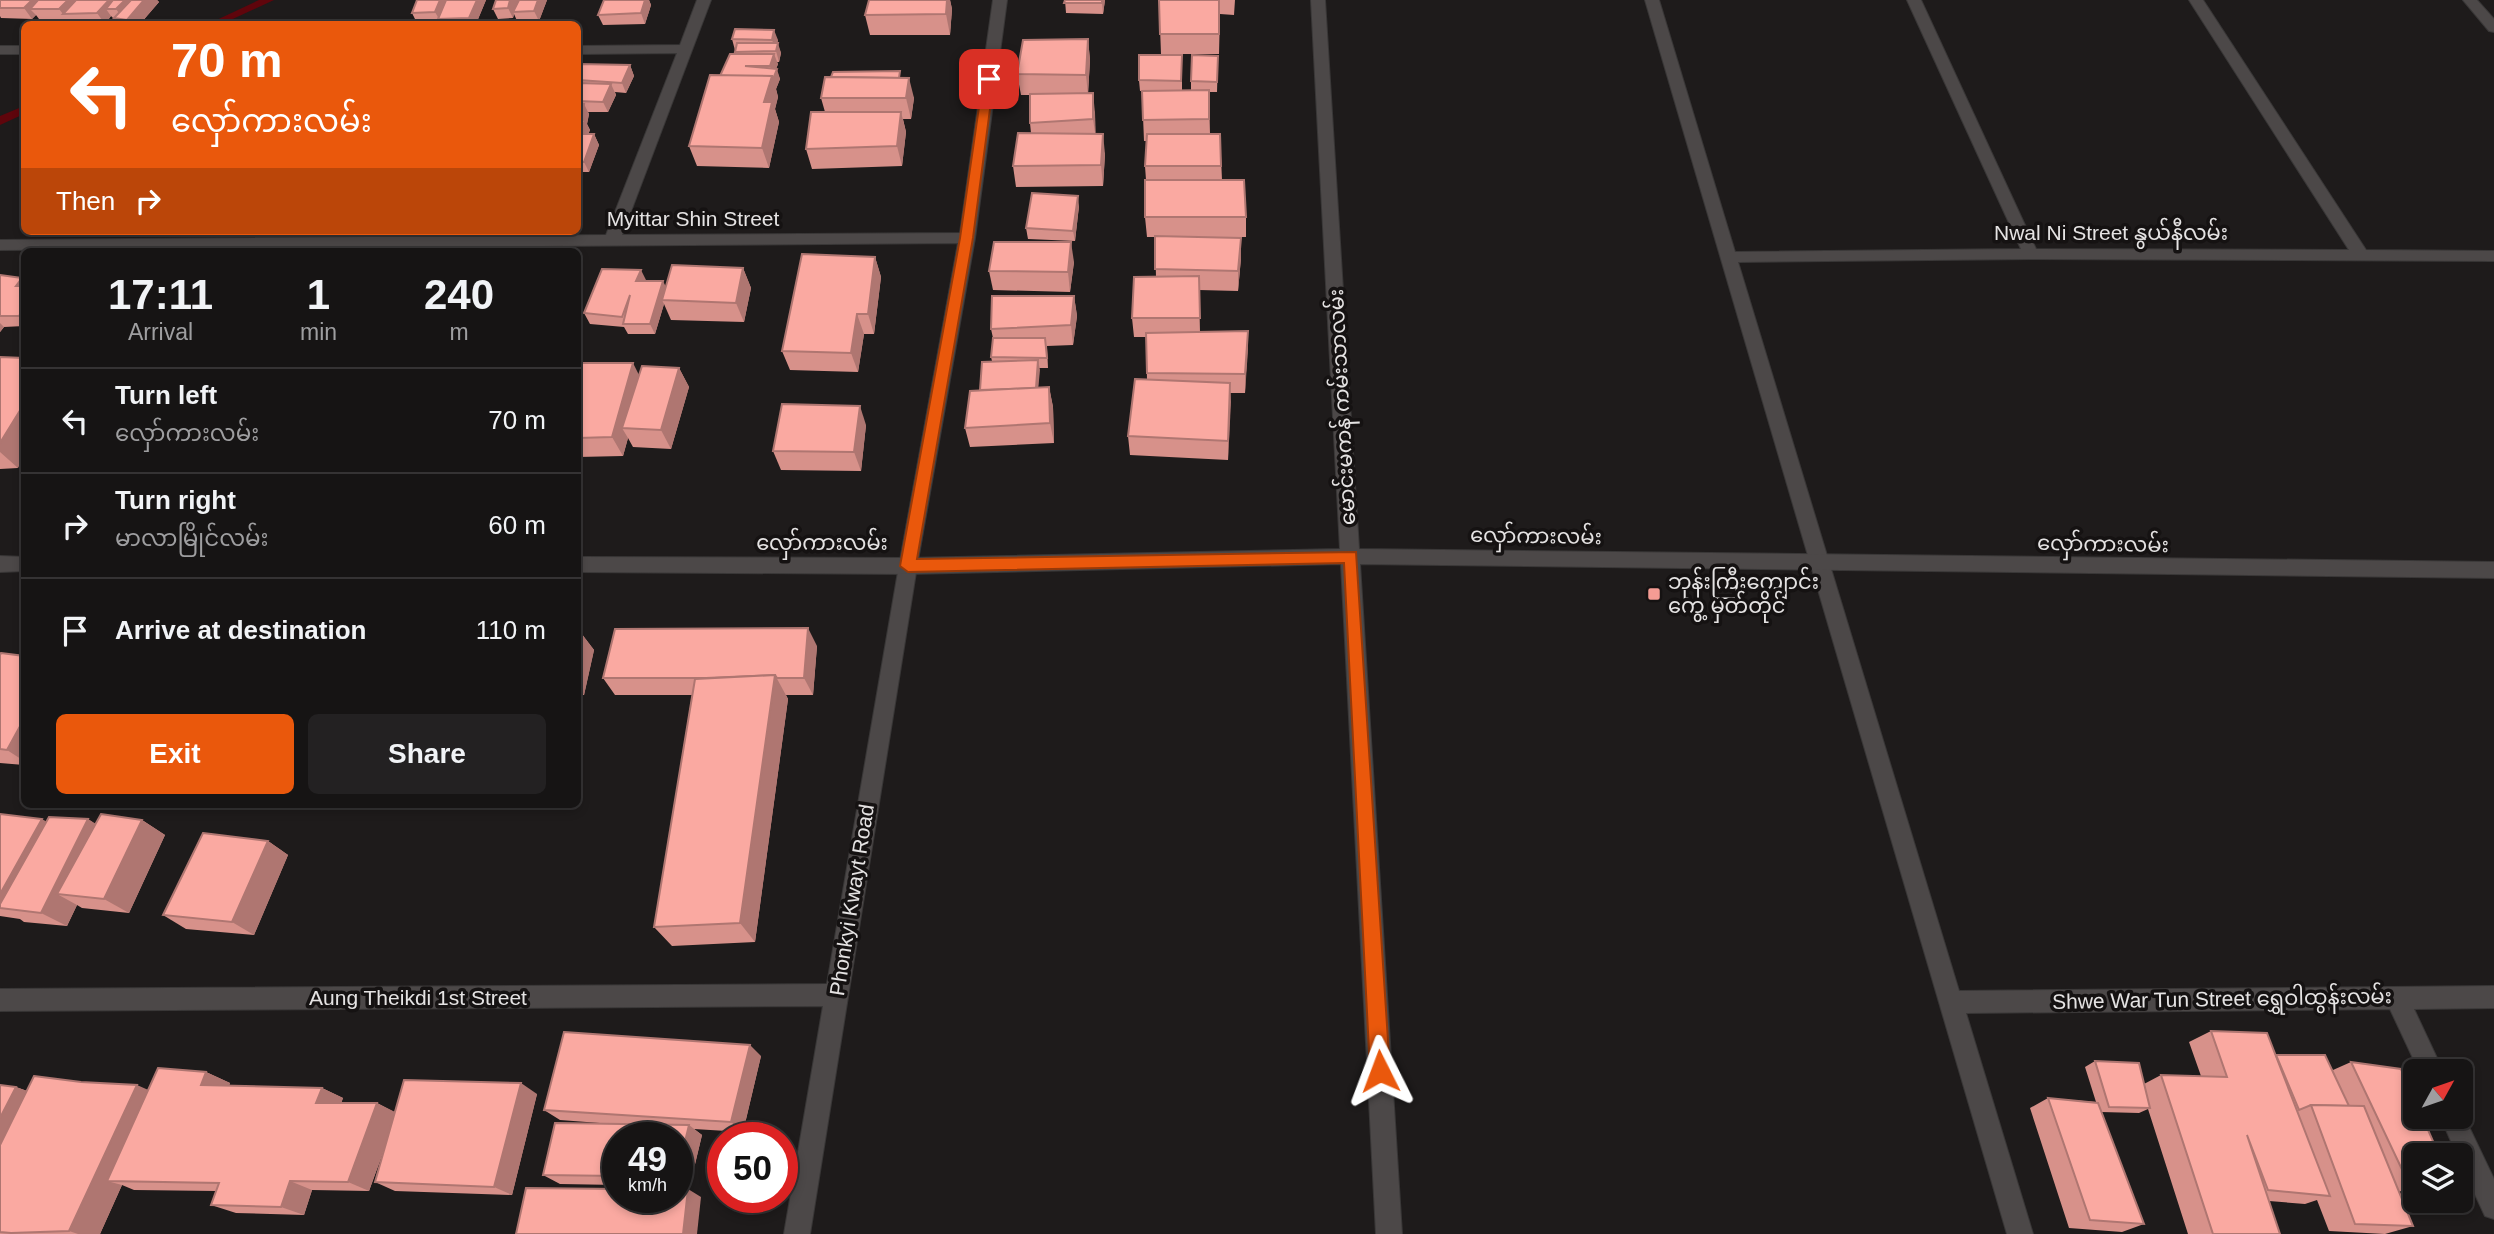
<!DOCTYPE html>
<html lang="en">
<head>
<meta charset="utf-8">
<style>
  :root { --surface:#161414; --page:#232122; --text:#f1f3f6; --muted:#9e9ea0; --line:#353334; --accent:#ea580c }
  body { margin:0; font-family:Arial,"Noto Sans Myanmar",sans-serif; background:var(--page); color:var(--text); height:100vh; display:flex; flex-direction:column; font-size:26px; white-space:nowrap }
  * { box-sizing:border-box; margin:0 }
  p { font-size:23px; color:var(--muted) }
  .icon { flex:none; width:38px; height:38px; fill:none; stroke:currentColor; stroke-width:2; stroke-linecap:round; stroke-linejoin:round }
  .map { position:relative; flex:1; overflow:hidden }
  .sheet { position:absolute; left:21px; top:248px; width:560px; height:560px; display:flex; flex-direction:column; background:var(--surface); border-radius:10px; box-shadow:0 4px 10px #0003,0 0 0 2px var(--line) }
  .sheet>* { flex:none }
  .hud { position:absolute; left:21px; top:21px; width:560px; height:214px; border-radius:10px; box-shadow:0 4px 10px #0003,0 0 0 2px var(--line); background:#ea580c; color:#fff; overflow:hidden }
  .needle { width:46px; rotate:50deg }
  .fabs { position:absolute; left:2403px; top:1059px; display:grid; gap:14px }
  .fabs a { display:grid; place-items:center; width:70px; height:70px; border-radius:10px; background:var(--surface); box-shadow:0 4px 10px #0003,0 0 0 2px var(--line); font-size:35px }
  .speed { position:absolute; left:602px; top:1122px; display:flex; gap:14px; font-size:35px; font-weight:700; text-align:center }
  .speed>* { display:grid; place-content:center; width:91px; height:91px; border-radius:50%; background:var(--surface); box-shadow:0 4px 10px #0003,0 0 0 2px var(--line); line-height:1 }
  .speed small { font-size:18px; font-weight:400 }
  .speed .limit { border:10px solid #d22; background:#fff; color:#111 }
  .pin { position:absolute; display:grid; place-items:center; width:60px; height:60px; color:#fff; margin:-30px; border-radius:14px; box-shadow:0 4px 10px #0006 }
  .me { position:absolute; width:77px; margin:-38px; rotate:357deg; stroke-linejoin:round; filter:drop-shadow(0 0 5px #0008) }
  .turn { display:flex; align-items:center; gap:24px; height:147px; padding:0 35px; font-size:32px }
  .turn .icon { width:91px; height:91px; stroke-width:2.5 }
  .turn b { display:block; font-size:49px; line-height:60px }
  .then { display:flex; align-items:center; height:66px; padding:0 35px; background:#0003; gap:14px; font-size:26px }
  .eta { display:flex; justify-content:space-evenly; align-items:center; height:119px; text-align:center }
  .eta b { font-size:42px; font-weight:800; line-height:49px }
  .action { display:flex; gap:14px; margin-top:auto; padding:14px 35px }
  .action a { flex:1; height:80px; border-radius:10px; background:var(--accent); color:#fff; font-size:28px; font-weight:800; line-height:80px; text-align:center }
  .action a+a { background:var(--page); color:var(--text) }
  ul { padding:0; list-style:none }
  li { display:flex; align-items:center; gap:21px; height:105px; padding:0 35px; border-top:2px solid var(--line) }
  li div { flex:1 }
  li b { display:block; font-size:26px }
  li em { font-style:normal }
  .map>svg:first-child { display:block }
  .lines { fill:none; stroke-linecap:round; stroke-linejoin:round }
  .stream { fill:#5f050c; fill-rule:evenodd }
  .minor-casing { stroke:#393737; stroke-width:2 }
  .secondary-casing { stroke:#393737; stroke-width:2 }
  .minor { fill:#4c4848; fill-rule:evenodd }
  .secondary { fill:#4c4848; fill-rule:evenodd }
  .wall { fill:#d7918a }
  .shaded-wall { fill:#af7671 }
  .building { fill:#faa9a1; stroke:#af7671; stroke-width:2 }
  .route { fill:#ea580c; stroke:#983908; stroke-width:2 }
  .poi-dot { fill:#f59c94; stroke:#151212; stroke-width:2.5 }
  .labels { text-anchor:middle; stroke-width:7; stroke-linejoin:round; paint-order:stroke }
  .street-label { font-size:21px; fill:#e5e3e3; stroke:#151212 }
  .poi-label { font-size:21px; fill:#e5e3e3; stroke:#151212; text-anchor:start }
</style>
</head>
<body>
<div class="map">
<svg width="2494" height="1234" viewBox="0 0 2494 1234">
  <rect width="100%" height="100%" fill="#1e1b1b"/>
  <g class="lines">
    <g class="stream">
      <path d="M259,0H274L222,24H208Z"/>
      <path d="M24,106V114L0,125V116Z"/>
    </g>
    <g class="minor-casing">
      <g id="minor">
        <path d="M697,0H711L622,235L960,233L993,0H1007L975,238L917,566L810,1234H784L823,1006L0,1011V989L827,984L899,566L958,243L0,250V240L606,235L677,53L578,54V46L680,45Z"/>
        <path d="M1645,0H1659L1735,252L2021,249L1907,0H1921L2036,249L2349,250L2189,0H2203L2366,250L2494,251V261L2031,259L1738,262L1959,991L2494,986V1008L2414,1009L2443,1071H2419L2390,1009L1966,1013L2033,1234H2007Z"/>
        <path d="M2463,0H2477L2494,19V32L2489,31Z"/>
        <rect x="0" y="46" width="24" height="8"/>
        <path d="M2460,1108L2494,1179V1219L2485,1216L2460,1162V1155H2457L2440,1116H2460Z"/>
      </g>
    </g>
    <g class="secondary-casing">
      <g id="secondary">
        <path d="M1311,0H1325L1359,549L2494,562V578L1360,564L1402,1234H1376L1341,564L908,574L578,572V557L908,558L1340,549Z"/>
        <path d="M0,556L24,557V571L0,572Z"/>
      </g>
    </g>
    <use href="#minor" class="minor"/>
    <use href="#secondary" class="secondary"/>
  </g>
  <g class="wall">
    <path d="M0,0H157L159,2L140,24H119L111,16L105,24H71L67,20L39,19L36,15L32,19L1,18L0,16Z"/>
    <path d="M417,0H486L476,24H441L440,22L417,23L412,13Z"/>
    <path d="M547,0L539,21L518,23L514,14L513,18L498,19L493,9Z"/>
    <path d="M604,0H649L651,5L645,24L603,25L598,15Z"/>
    <path d="M869,0H950L952,9L950,35H870L865,15Z"/>
    <path d="M1065,0H1105L1103,14L1066,13Z"/>
    <path d="M1159,0H1235L1234,15L1220,14L1219,54H1161Z"/>
    <path d="M735,29L778,40L777,43L781,53L779,62H777L778,64L776,69L780,79L776,89L778,97L775,109L779,122L769,168L697,166L689,146L720,76L736,54L732,39Z"/>
    <path d="M1088,39L1090,60L1088,93L1095,113V134L1105,154L1103,186L1016,187L1013,166L1031,133L1030,123V95H1021L1017,74Z"/>
    <path d="M1182,55V90H1191V81L1218,56L1217,92H1209L1210,134H1220L1222,180L1246,217V237H1187L1241,238V258L1238,291L1199,290L1200,332L1248,331L1245,393H1230L1228,460L1130,455L1128,436L1147,380L1146,337H1134L1132,318L1156,277L1155,237H1147L1145,217L1146,180L1145,166L1147,141H1144L1142,91H1140L1139,80Z"/>
    <path d="M578,64L630,65L634,76L626,93L615,92L616,95L608,112H588L589,114L587,124L590,130L588,134H594L599,145L589,172H578Z"/>
    <path d="M902,78L914,98L911,119H903L906,132L902,166L812,169L806,149L825,112L821,98Z"/>
    <path d="M1079,206L1075,241L1028,239L1026,228Z"/>
    <path d="M875,257L881,277L874,334H864L858,372L790,370L782,351Z"/>
    <path d="M1074,262L1070,292L993,290L989,271Z"/>
    <path d="M743,268L751,288L744,322L671,320L664,304L655,334H628L624,327L590,324L584,313L646,280L645,281L666,287Z"/>
    <path d="M0,275L24,280V326L4,327L0,332Z"/>
    <path d="M1074,296L1077,316L1073,345L1047,346L1048,368H1039L1038,388L1049,387L1053,407L1054,443L970,447L965,428L992,361L991,357L993,338L991,329Z"/>
    <path d="M0,357L18,468L0,469Z"/>
    <path d="M578,363L639,375L679,368L689,387L671,449L633,447L628,438L623,456L578,457Z"/>
    <path d="M866,425L861,471L781,470L773,451Z"/>
    <path d="M578,633H581L594,650L584,695H578Z"/>
    <path d="M817,646L813,695H786L788,699L755,942L672,946L654,927L692,695H615L603,678Z"/>
    <path d="M0,655L24,656V765L0,763Z"/>
    <path d="M0,814L46,822L88,819L95,824L142,820L165,835L129,913L82,908L77,905L67,926L24,922L20,919L0,916Z"/>
    <path d="M268,841L288,855L254,935L186,929L163,915Z"/>
    <path d="M2211,1031L2276,1055L2333,1070L2351,1062L2415,1155V1194L2399,1191L2413,1226L2385,1234L2329,1231L2317,1200L2305,1204L2269,1201L2280,1234H2188L2148,1109L2139,1113L2101,1112L2144,1224L2122,1232L2069,1228L2030,1108L2048,1098L2096,1102L2085,1067L2095,1061L2144,1084L2161,1075L2201,1076L2189,1042Z"/>
    <path d="M761,1056L743,1132L694,1129L702,1135L690,1185H677V1138H618V1185L560,1184L543,1175L613,1124L560,1120L544,1110Z"/>
    <path d="M206,1072L230,1083L229,1086L322,1088L343,1098L341,1103H377L394,1112L537,1094L512,1195L395,1191L375,1182L384,1150L369,1191L312,1190L304,1215L236,1213L211,1205L216,1191L134,1190L122,1185L100,1234H0V1085L16,1087L27,1091L81,1082L148,1090Z"/>
  </g>
  <g class="shaded-wall">
    <path d="M32,0H49L30,9L36,15L32,19L24,8Z"/>
    <path d="M68,0H86L63,14L59,9Z"/>
    <path d="M109,0H142L124,20L116,9H106L111,16L105,24L97,13Z"/>
    <path d="M144,0H157L159,2L140,24H130L127,20Z"/>
    <path d="M440,0H449L439,19L435,12Z"/>
    <path d="M477,0H486L476,24H472L469,18Z"/>
    <path d="M510,0H519L513,12L514,14L513,18L508,8Z"/>
    <path d="M538,0H547L539,21L534,11Z"/>
    <path d="M645,0H649L651,5L645,24L641,13Z"/>
    <path d="M947,0H950L952,9L950,35L946,14Z"/>
    <path d="M1102,0H1105L1103,14L1102,3Z"/>
    <path d="M774,30L778,40L776,50L772,40Z"/>
    <path d="M1088,39L1090,60L1088,95L1086,75Z"/>
    <path d="M778,43L781,53L779,62L776,51Z"/>
    <path d="M774,54L778,64L773,76L770,66Z"/>
    <path d="M630,65L634,76L626,93L622,83Z"/>
    <path d="M777,69L780,79L776,89L778,97L775,109L779,122L769,168L762,148L764,102L772,76Z"/>
    <path d="M909,78L914,98L911,119L906,98Z"/>
    <path d="M611,84L616,95L608,112L603,102Z"/>
    <path d="M1093,93L1095,113L1096,139L1093,119Z"/>
    <path d="M584,104L589,114L587,124L590,130L584,144L579,134L584,122L582,116Z"/>
    <path d="M901,112L906,132L902,166L897,146Z"/>
    <path d="M594,134L599,145L589,172L584,162Z"/>
    <path d="M1103,134L1105,154L1103,186L1101,165Z"/>
    <path d="M1078,196L1079,206L1075,241L1073,231Z"/>
    <path d="M1241,238V258L1238,291V271Z"/>
    <path d="M1071,242L1074,262L1070,292L1068,272Z"/>
    <path d="M875,257L881,277L874,334L868,314Z"/>
    <path d="M743,268L751,288L744,322L736,303Z"/>
    <path d="M641,270L646,280L641,292L636,281Z"/>
    <path d="M22,278L24,280V295L16,286Z"/>
    <path d="M663,281L668,291L662,300L664,304L655,334L650,324Z"/>
    <path d="M1074,296L1077,316L1073,345L1071,325Z"/>
    <path d="M24,308V322L19,316Z"/>
    <path d="M857,314L864,334L858,372L851,353Z"/>
    <path d="M0,323L4,327L0,332Z"/>
    <path d="M1248,331V350L1245,393V374Z"/>
    <path d="M1038,360L1040,370L1037,400L1035,390Z"/>
    <path d="M633,363L643,383L622,428L628,438L623,456L612,437Z"/>
    <path d="M679,368L689,387L671,449L661,430Z"/>
    <path d="M1230,383L1231,402L1228,460V441Z"/>
    <path d="M1049,387L1053,407L1054,443L1050,423Z"/>
    <path d="M24,404V457L18,468L0,452V443Z"/>
    <path d="M860,406L866,425L861,471L854,452Z"/>
    <path d="M808,628L817,646L813,695L804,678Z"/>
    <path d="M581,633L594,650L584,695L578,687V649Z"/>
    <path d="M775,675L788,699L755,942L740,923Z"/>
    <path d="M24,719V761L7,750Z"/>
    <path d="M42,819L67,834L0,908V894Z"/>
    <path d="M88,819L112,834L57,894L77,905L67,926L41,913Z"/>
    <path d="M142,820L165,835L129,913L104,899Z"/>
    <path d="M268,841L288,855L254,935L232,922Z"/>
    <path d="M750,1045L761,1056L743,1132L731,1122Z"/>
    <path d="M206,1072L230,1083L225,1096L201,1085Z"/>
    <path d="M521,1083L537,1094L512,1195L494,1187Z"/>
    <path d="M137,1085L162,1096L107,1181L122,1185L100,1234H78L69,1231Z"/>
    <path d="M16,1087L44,1097L0,1185V1118Z"/>
    <path d="M322,1088L343,1098L338,1113L316,1103Z"/>
    <path d="M377,1103L397,1113L369,1191L348,1182Z"/>
    <path d="M689,1125L702,1135L690,1185L677,1177Z"/>
    <path d="M290,1181L312,1190L304,1215L281,1207Z"/>
    <path d="M688,1189L701,1197L697,1234H683Z"/>
  </g>
  <g class="building">
    <path d="M0,0H32L24,8H0Z"/>
    <path d="M38,0H68L59,9H30Z"/>
    <path d="M76,0H109L97,13L63,14Z"/>
    <path d="M113,0H125L116,9H106Z"/>
    <path d="M131,0H144L127,20L114,18Z"/>
    <path d="M417,0H440L435,12L412,13Z"/>
    <path d="M446,0H477L469,18L438,19Z"/>
    <path d="M496,0H510L508,8L493,9Z"/>
    <path d="M519,0H538L534,11L513,12Z"/>
    <path d="M604,0H645L641,13L598,15Z"/>
    <path d="M869,0H947L946,14L865,15Z"/>
    <path d="M1065,0H1102V3H1064Z"/>
    <path d="M1159,0H1219V34H1160Z"/>
    <path d="M735,29L774,30L772,40L732,39Z"/>
    <path d="M1088,39L1086,75L1017,74L1023,40Z"/>
    <path d="M737,43H778L776,51L735,52Z"/>
    <path d="M730,54H774L770,66H745L777,69L773,79L772,76H720Z"/>
    <path d="M1139,55H1182L1181,81L1139,80Z"/>
    <path d="M1192,55L1218,56L1217,82L1191,81Z"/>
    <path d="M578,64L630,65L622,83L578,80Z"/>
    <path d="M900,71L899,78L831,77L833,72Z"/>
    <path d="M710,75L772,76L764,102H772L762,148L689,146Z"/>
    <path d="M825,77L909,78L906,98H821Z"/>
    <path d="M578,83L611,84L603,102L578,101Z"/>
    <path d="M1209,90V119L1143,120L1142,91Z"/>
    <path d="M1093,93V119L1030,123V94Z"/>
    <path d="M578,104H584L582,116H578Z"/>
    <path d="M811,112H901L897,146L806,149Z"/>
    <path d="M578,120H585L579,134H594L584,162H578Z"/>
    <path d="M1018,133L1103,134L1101,165L1013,166Z"/>
    <path d="M1147,134H1220L1221,166H1145Z"/>
    <path d="M1145,180H1244L1246,217H1145Z"/>
    <path d="M1032,193L1078,196L1073,231L1026,228Z"/>
    <path d="M1155,236L1241,238L1238,271L1155,269Z"/>
    <path d="M994,242H1071L1068,272L989,271Z"/>
    <path d="M802,254L875,257L868,314H857L851,353L782,351Z"/>
    <path d="M672,265L743,268L736,303L662,300Z"/>
    <path d="M602,269L641,270L636,281H663L650,324H623L630,295L622,317L584,313Z"/>
    <path d="M0,275L22,278L16,286H24V308L19,316H0Z"/>
    <path d="M1199,276L1200,318H1132L1134,277Z"/>
    <path d="M992,296H1074L1071,325L991,329Z"/>
    <path d="M1248,331L1245,374L1147,373L1146,333Z"/>
    <path d="M993,338H1045L1047,358L991,357Z"/>
    <path d="M0,357L24,358V404L0,443Z"/>
    <path d="M1038,360L1036,388L980,390L982,362Z"/>
    <path d="M578,363H633L612,437L578,438Z"/>
    <path d="M642,366L679,368L661,430L622,428Z"/>
    <path d="M1135,379L1230,383L1228,441L1128,436Z"/>
    <path d="M1049,387L1050,423L965,428L970,391Z"/>
    <path d="M782,404L860,406L854,452L773,451Z"/>
    <path d="M808,628L804,678H777L775,675L706,678H603L615,629Z"/>
    <path d="M578,633H581L578,649Z"/>
    <path d="M1,653L24,656V719L7,750L0,749V655Z"/>
    <path d="M775,675L740,923L654,927L695,679Z"/>
    <path d="M0,814L42,819L0,894Z"/>
    <path d="M101,814L142,820L104,899L57,894Z"/>
    <path d="M49,817L88,819L41,913L0,908V904Z"/>
    <path d="M203,833L268,841L232,922L163,915Z"/>
    <path d="M2211,1031L2267,1033L2330,1196L2268,1190L2247,1135L2280,1234H2213L2161,1075L2227,1077Z"/>
    <path d="M564,1032L750,1045L731,1122L544,1110Z"/>
    <path d="M2276,1055H2325L2349,1106L2311,1105L2299,1110Z"/>
    <path d="M2095,1061L2139,1063L2150,1108L2109,1107Z"/>
    <path d="M2351,1062L2401,1069L2415,1101V1116H2422L2439,1155H2415V1181L2407,1180Z"/>
    <path d="M158,1068L206,1072L201,1085L322,1088L316,1103H377L348,1182L290,1181L281,1207L211,1205L219,1183L107,1181Z"/>
    <path d="M34,1076L81,1082L137,1085L69,1231L11,1233L0,1232V1145Z"/>
    <path d="M404,1080L521,1083L494,1187L375,1182Z"/>
    <path d="M0,1085L16,1087L0,1118Z"/>
    <path d="M2048,1098L2098,1103L2144,1224L2090,1220Z"/>
    <path d="M2311,1105L2364,1106L2413,1226L2355,1224Z"/>
    <path d="M555,1123L689,1125L677,1175V1138H618V1176L543,1175Z"/>
    <path d="M526,1188L618,1189V1197H677V1189H688L683,1234H516Z"/>
  </g>
  <path class="route" d="M989,76L994,79L973,238L917,559L1356,552L1390,1071L1387,1078L1380,1081L1373,1078L1370,1071L1344,563L908,572L900,566L960,238L983,79Z"/>
  <rect class="poi-dot" x="1647" y="587" width="14" height="14" rx="3.5"/>
  <g class="labels">
    <g class="street-label">
      <text x="693" y="226">Myittar Shin Street</text>
      <text x="2111" y="240">Nwal Ni Street နွယ်နီလမ်း</text>
      <text transform="translate(1342 407) rotate(-93)" y="7">မောင်းမကန် ကမ်းသာလမ်း</text>
      <text transform="translate(1536 536) rotate(1)" y="7">လှော်ကားလမ်း</text>
      <text x="822" y="550">လှော်ကားလမ်း</text>
      <text transform="translate(2103 544) rotate(1)" y="7">လှော်ကားလမ်း</text>
      <text transform="translate(852 900) rotate(-81)" y="7">Phonkyi Kwayt Road</text>
      <text x="418" y="1005">Aung Theikdi 1st Street</text>
      <text transform="translate(2222 999) rotate(-1)" y="7">Shwe War Tun Street ရွှေဝါထွန်းလမ်း</text>
    </g>
    <g class="poi-label">
      <text x="1668" y="589">ဘုန်းကြီးကျောင်း<tspan x="1668" dy="24">ကွေ့ မှတ်တိုင်</tspan></text>
    </g>
  </g>
</svg>
<div class="fabs">
<a><svg class="needle" viewBox="-14 -14 28 28"><path d="M0-13l5 13h-10z" fill="#e53935"/><path d="M0 13l5-13h-10z" fill="#9e9ea0"/></svg></a>
<a><svg class="icon" aria-label="layers" viewBox="0 0 24 24"><path d="M12 4l9 5-9 5-9-5zM3 14l9 5 9-5"/></svg></a>
</div>
<div class="speed"><div>49<small>km/h</small></div><div class="limit">50</div></div>
<div class="pin" style="left:989px;top:79px;background:#d93025"><svg class="icon" aria-label="arrive" viewBox="0 0 24 24"><path d="M6 21V4h12l-3 4 3 4H6"/></svg></div>
<svg class="me" style="left:1380px;top:1071px" viewBox="-20 -20 40 40"><path d="M0-17L14 15 0 8-14 15z" fill="#ea580c" stroke="#fff" stroke-width="4"/></svg>
<div class="hud">
<div class="turn"><svg class="icon" aria-label="left" viewBox="0 0 24 24"><path d="M17 20v-9H6M10 6l-5 5 5 5"/></svg><div><b>70 m</b>လှော်ကားလမ်း</div></div>
<div class="then">Then<svg class="icon" aria-label="right" viewBox="0 0 24 24"><path d="M7 20v-9h11M14 6l5 5-5 5"/></svg></div>
</div>
<section class="sheet">
<div class="eta">
<div><b>17:11</b><p>Arrival</p></div>
<div><b>1</b><p>min</p></div>
<div><b>240</b><p>m</p></div>
</div>
<ul>
<li><svg class="icon" aria-label="left" viewBox="0 0 24 24"><path d="M17 20v-9H6M10 6l-5 5 5 5"/></svg><div><b>Turn left</b><p>လှော်ကားလမ်း</p></div><em>70 m</em></li>
<li><svg class="icon" aria-label="right" viewBox="0 0 24 24"><path d="M7 20v-9h11M14 6l5 5-5 5"/></svg><div><b>Turn right</b><p>မာလာမြိုင်လမ်း</p></div><em>60 m</em></li>
<li><svg class="icon" aria-label="arrive" viewBox="0 0 24 24"><path d="M6 21V4h12l-3 4 3 4H6"/></svg><div><b>Arrive at destination</b></div><em>110 m</em></li>
</ul>
<div class="action"><a>Exit</a><a>Share</a></div>
</section>
</div>
</body>
</html>
